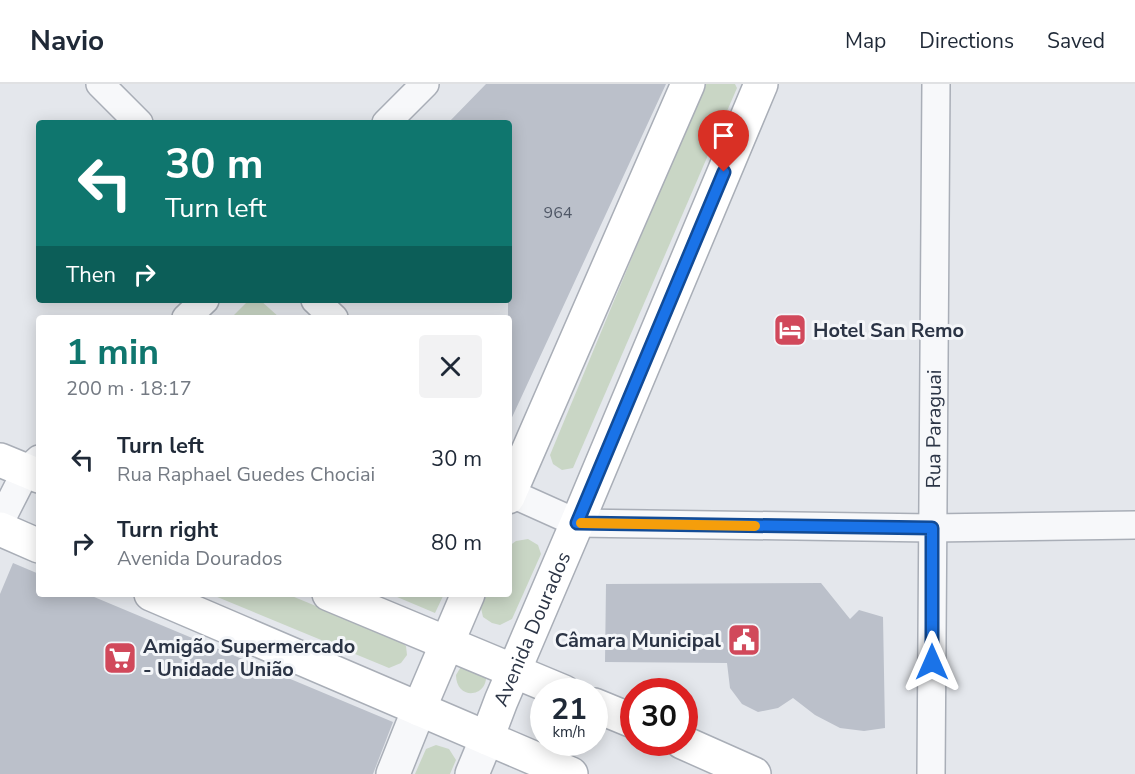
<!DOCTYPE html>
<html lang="en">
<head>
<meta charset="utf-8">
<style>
  :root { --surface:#fff; --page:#f2f2f3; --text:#1f2937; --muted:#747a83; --line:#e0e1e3; --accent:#0f766e }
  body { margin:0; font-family:"Nunito Sans",sans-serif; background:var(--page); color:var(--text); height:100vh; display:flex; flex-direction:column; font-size:22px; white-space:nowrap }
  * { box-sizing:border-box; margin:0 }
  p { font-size:20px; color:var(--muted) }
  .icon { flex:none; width:33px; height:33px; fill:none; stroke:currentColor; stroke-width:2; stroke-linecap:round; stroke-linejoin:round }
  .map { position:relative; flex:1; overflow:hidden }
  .panel { position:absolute; left:36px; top:231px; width:476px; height:282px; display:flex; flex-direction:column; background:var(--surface); border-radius:6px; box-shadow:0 3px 15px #0003 }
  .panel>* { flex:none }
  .hud { position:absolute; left:36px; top:36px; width:476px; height:183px; border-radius:6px; box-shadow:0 3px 15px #0003; background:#0f766e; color:#fff; overflow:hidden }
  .speed { position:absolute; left:530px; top:594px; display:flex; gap:12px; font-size:30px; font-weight:700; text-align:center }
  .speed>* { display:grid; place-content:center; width:78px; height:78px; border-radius:50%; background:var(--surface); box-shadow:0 3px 15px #0003; line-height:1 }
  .speed small { font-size:15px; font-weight:400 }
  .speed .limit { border:9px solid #d22; background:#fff; color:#111 }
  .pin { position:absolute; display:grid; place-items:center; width:51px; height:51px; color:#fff; margin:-62px -26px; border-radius:50% 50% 50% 0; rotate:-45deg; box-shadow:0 0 6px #0007 }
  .pin .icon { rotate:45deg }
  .me { position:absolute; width:66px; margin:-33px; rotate:0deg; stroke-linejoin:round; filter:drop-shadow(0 0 4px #0008) }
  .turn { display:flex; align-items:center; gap:21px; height:126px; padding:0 30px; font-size:27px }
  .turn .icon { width:78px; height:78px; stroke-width:2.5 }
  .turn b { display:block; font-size:42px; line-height:51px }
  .then { display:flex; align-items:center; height:57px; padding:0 30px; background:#0003; gap:12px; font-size:22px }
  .round { display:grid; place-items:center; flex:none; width:63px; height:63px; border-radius:6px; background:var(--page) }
  .summary { display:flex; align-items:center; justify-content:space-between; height:102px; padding:0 30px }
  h1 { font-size:36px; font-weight:700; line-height:45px; color:var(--accent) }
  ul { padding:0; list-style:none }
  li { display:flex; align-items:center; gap:18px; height:84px; padding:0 30px }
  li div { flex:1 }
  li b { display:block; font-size:22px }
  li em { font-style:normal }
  header { display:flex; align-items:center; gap:36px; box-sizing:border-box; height:84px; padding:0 30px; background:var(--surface); border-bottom:2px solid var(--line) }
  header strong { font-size:28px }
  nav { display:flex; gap:33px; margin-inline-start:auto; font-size:21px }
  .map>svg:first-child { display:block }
  .green { fill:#c9d6c5 }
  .building { fill:#bbc0ca }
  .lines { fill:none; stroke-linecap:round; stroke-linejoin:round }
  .minor-casing { stroke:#a9aeb7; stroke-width:30 }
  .tertiary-casing { stroke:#a9aeb7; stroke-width:36 }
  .secondary-casing { stroke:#a9aeb7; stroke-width:36 }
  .minor { stroke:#f7f8fa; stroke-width:27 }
  .tertiary { stroke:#f7f8fa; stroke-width:33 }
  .secondary { stroke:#fff; stroke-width:33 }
  .route-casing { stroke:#114b97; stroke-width:15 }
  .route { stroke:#1a73e8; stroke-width:10 }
  .slow { stroke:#f59e0b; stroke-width:10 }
  .labels { text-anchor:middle; stroke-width:6; stroke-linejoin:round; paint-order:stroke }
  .number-label { font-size:16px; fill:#4f5766 }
  .poi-label { font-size:20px; font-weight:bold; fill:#2b3445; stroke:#f4f6f9; text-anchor:start }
  .street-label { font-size:20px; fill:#2b3445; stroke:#f4f6f9 }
</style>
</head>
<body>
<header>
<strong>Navio</strong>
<nav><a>Map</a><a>Directions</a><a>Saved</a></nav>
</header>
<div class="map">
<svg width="1135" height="690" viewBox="0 0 1135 690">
  <rect width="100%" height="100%" fill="#e4e7ec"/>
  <g class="green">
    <path d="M704,0H735L737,4L573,384L562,386L553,380L550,371Z"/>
    <path d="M249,216H260L280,234H231Z"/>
    <path d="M528,455L538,461L541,470L512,535L500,541L492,539L483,533L481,524L487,510H508L509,462L516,457Z"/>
    <path d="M210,510H287L398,556L406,562L407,571L401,579L389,584Z"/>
    <path d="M390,510H444L435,529Z"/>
    <path d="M462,581L486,589C489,614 456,617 456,591Z"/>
    <path d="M436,661L449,665L456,676L450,690H415L426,665Z"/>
  </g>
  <g class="building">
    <path d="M486,0H666L508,342V39H448Z"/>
    <path d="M13,479L39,490V510H87L393,638L373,690H0V510Z"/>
    <path d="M821,499L850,535L859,526L883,533L885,644L864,647L840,644L815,631L793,614L778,624L758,628L742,620L730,604L727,579L605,578L606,500Z"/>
  </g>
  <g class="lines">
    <g class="minor-casing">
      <g id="minor">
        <path d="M100,0L139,39"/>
        <path d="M386,39L425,0"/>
        <path d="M315,216L334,234"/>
        <path d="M186,234L205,216"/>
        <path d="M508,408L577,439L932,444L1135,441"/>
        <path d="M0,438L26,387L39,375"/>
        <path id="s1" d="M931,690L936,0"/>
      </g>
    </g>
    <g class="tertiary-casing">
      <g id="tertiary">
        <path d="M393,690L419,625"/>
        <path d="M472,690L487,654"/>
      </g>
    </g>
    <g class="secondary-casing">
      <g id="secondary">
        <path d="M0,376L39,392"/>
        <path d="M508,413L688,0"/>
        <path d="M0,445L39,462"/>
        <path d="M151,510L571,690"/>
        <path d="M329,510L564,608"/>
        <path d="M594,621L633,637"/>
        <path d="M419,625L468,510"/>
        <path id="s2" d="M487,654L501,617L577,439L761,0"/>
        <path d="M682,658L754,690"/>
      </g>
    </g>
    <use href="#minor" class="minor"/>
    <use href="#tertiary" class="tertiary"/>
    <use href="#secondary" class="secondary"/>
  </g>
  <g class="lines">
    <g class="route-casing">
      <path id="route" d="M724,88L577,439L932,444V578"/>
    </g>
    <use href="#route" class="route"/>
    <path class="slow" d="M581,439L755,442"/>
  </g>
  <defs>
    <g id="hotel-square" transform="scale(1.725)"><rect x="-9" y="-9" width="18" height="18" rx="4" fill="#d1495b" stroke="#f4f6f9"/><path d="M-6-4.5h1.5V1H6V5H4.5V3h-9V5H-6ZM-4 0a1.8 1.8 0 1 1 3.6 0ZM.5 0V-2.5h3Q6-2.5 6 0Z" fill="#fff"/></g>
    <g id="civic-square" transform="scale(1.725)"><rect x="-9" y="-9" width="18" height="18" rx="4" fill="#d1495b" stroke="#f4f6f9"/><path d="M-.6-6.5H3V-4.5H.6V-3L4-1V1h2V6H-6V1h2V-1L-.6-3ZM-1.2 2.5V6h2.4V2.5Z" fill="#fff"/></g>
    <g id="supermarket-square" transform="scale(1.725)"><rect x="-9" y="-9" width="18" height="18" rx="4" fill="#d1495b" stroke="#f4f6f9"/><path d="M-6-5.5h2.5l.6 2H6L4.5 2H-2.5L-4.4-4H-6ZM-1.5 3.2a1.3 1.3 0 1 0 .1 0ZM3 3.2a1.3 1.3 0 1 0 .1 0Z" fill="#fff"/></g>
  </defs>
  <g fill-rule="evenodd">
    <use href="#hotel-square" x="790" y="246"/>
    <use href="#civic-square" x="744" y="556"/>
    <use href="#supermarket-square" x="120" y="574"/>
  </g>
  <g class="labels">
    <g class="number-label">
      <text x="558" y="134">964</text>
    </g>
    <g class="poi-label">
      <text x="813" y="253">Hotel San Remo</text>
      <text x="721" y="563" text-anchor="end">Câmara Municipal</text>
      <text x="143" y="569">Amigão Supermercado<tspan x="143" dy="23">- Unidade União</tspan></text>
    </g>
    <g class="street-label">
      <text dy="7" stroke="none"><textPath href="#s1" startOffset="345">Rua Paraguai</textPath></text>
      <text dy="7" stroke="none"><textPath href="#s2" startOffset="118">Avenida Dourados</textPath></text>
    </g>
  </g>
</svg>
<div class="speed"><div>21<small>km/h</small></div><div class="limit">30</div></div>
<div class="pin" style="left:724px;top:88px;background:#d93025"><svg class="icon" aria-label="arrive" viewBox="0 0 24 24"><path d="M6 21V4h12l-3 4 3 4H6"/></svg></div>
<svg class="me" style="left:932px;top:578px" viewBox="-20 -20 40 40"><path d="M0-17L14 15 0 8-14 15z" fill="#1a73e8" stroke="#fff" stroke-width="4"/></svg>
<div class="hud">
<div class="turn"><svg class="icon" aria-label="left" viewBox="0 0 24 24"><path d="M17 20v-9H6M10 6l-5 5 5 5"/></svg><div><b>30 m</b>Turn left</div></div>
<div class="then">Then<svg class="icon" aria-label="right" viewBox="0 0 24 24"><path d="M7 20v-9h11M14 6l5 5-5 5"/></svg></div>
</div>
<section class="panel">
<div class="summary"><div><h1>1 min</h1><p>200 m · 18:17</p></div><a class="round"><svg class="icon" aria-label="close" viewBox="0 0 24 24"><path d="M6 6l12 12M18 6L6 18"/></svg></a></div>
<ul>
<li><svg class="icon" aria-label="left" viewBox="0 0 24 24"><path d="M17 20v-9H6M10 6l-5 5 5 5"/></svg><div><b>Turn left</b><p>Rua Raphael Guedes Chociai</p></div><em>30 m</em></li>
<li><svg class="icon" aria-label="right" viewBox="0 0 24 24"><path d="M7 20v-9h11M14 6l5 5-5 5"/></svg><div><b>Turn right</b><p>Avenida Dourados</p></div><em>80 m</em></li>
</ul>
</section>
</div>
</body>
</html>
